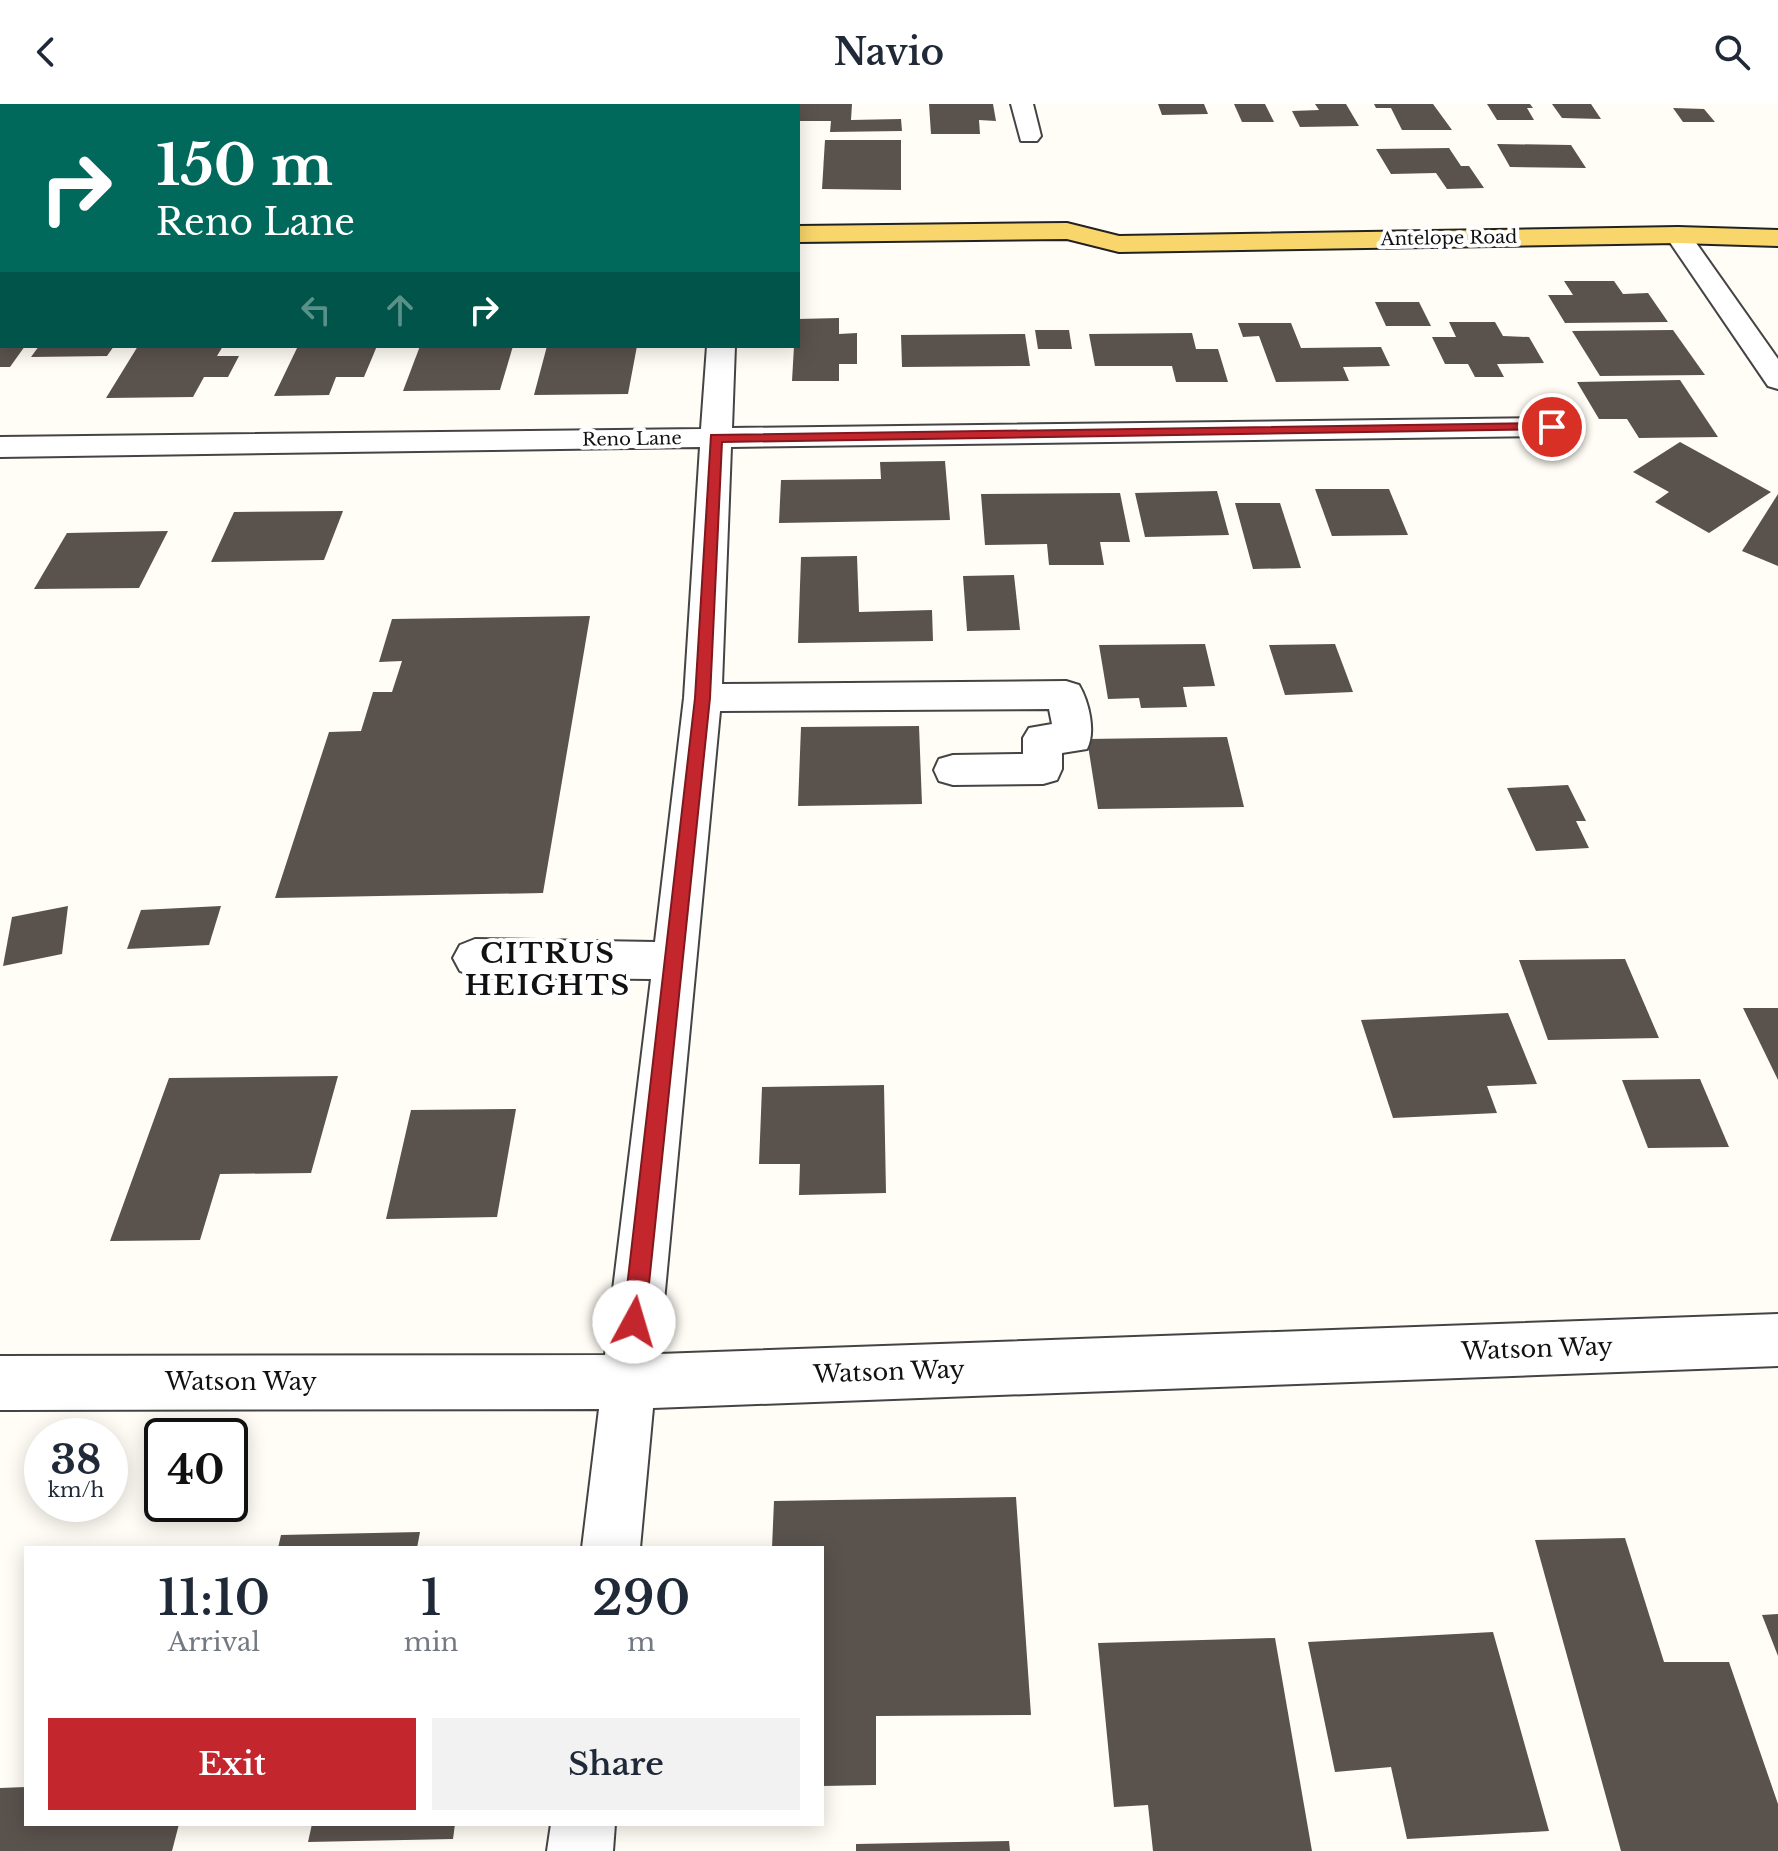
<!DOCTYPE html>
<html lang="en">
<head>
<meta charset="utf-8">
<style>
  :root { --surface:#fff; --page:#f2f2f3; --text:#1f2937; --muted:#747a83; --accent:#c4262e }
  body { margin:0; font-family:"Libre Baskerville",serif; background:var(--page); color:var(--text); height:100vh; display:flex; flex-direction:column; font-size:30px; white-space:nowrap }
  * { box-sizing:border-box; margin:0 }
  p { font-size:26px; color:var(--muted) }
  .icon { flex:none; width:44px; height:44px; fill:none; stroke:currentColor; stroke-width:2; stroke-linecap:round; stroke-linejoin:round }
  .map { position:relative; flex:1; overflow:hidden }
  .details { position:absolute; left:24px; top:1442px; width:800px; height:280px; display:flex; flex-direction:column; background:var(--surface); border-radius:0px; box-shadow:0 4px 20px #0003 }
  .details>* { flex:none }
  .hud { position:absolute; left:0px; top:0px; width:800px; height:244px; box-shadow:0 4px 20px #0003; background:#00695c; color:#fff; overflow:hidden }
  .speed { position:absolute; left:24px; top:1314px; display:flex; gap:16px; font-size:40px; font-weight:700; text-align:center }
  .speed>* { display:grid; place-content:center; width:104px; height:104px; border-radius:50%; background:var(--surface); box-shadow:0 4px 20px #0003; line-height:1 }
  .speed small { font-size:20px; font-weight:400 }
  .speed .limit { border:4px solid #111; border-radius:12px; background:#fff; color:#111 }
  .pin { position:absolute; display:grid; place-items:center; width:68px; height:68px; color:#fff; margin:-34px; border:4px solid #fff; border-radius:50%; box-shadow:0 2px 8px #0007 }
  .me { position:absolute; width:88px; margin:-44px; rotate:6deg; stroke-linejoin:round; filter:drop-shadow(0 0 6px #0008) }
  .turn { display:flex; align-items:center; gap:28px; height:168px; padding:0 24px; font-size:36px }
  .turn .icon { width:104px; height:104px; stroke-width:2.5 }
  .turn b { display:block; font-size:56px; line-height:68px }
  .lanes { display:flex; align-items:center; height:76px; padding:0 24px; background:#0003; justify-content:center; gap:40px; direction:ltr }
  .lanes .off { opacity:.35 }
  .eta { display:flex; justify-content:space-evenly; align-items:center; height:136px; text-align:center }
  .eta b { font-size:48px; font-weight:600; line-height:56px }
  .cta { display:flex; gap:16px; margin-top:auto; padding:16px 24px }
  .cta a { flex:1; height:92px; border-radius:0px; background:var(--accent); color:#fff; font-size:32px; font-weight:600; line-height:92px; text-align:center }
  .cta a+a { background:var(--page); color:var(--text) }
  header { display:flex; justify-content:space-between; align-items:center; height:104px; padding:0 24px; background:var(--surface); font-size:36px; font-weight:600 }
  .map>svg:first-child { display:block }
  .building { fill:#5a524d }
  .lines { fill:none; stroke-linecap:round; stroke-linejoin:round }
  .minor-casing { stroke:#444; stroke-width:4 }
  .major-casing { stroke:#222; stroke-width:4 }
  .minor { fill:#fff; fill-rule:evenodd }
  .major { fill:#f9d66b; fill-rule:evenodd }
  .route { fill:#c4262e; stroke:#7f191e; stroke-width:2 }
  .labels { text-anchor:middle; stroke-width:8; stroke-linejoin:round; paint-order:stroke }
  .far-street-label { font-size:18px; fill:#111; stroke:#fff }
  .near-street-label { font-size:24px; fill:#111; stroke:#fff }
  .district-label { font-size:28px; font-weight:bold; letter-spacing:2px; fill:#111; stroke:#fff }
</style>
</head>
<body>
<header><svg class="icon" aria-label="back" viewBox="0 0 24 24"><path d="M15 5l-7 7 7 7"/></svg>Navio<svg class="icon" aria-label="search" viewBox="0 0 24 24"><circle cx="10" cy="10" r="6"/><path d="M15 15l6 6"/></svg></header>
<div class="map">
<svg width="1778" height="1747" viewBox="0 0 1778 1747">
  <rect width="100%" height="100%" fill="#fffdf5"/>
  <g class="building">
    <path d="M800,0H852L851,16L901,15L902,27L830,28L831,17H798Z"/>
    <path d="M929,0H993L996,17L979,16L980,30H931Z"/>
    <path d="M1158,0H1204L1208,10L1162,11Z"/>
    <path d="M1234,0H1265L1274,18H1242Z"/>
    <path d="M1315,0H1346L1359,22L1300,23L1292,7L1319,6Z"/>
    <path d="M1374,0H1433L1452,26H1402L1391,4H1376Z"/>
    <path d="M1487,0H1530L1533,4H1527L1534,16H1497Z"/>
    <path d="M1552,0H1591L1601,15L1562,14Z"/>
    <path d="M1673,4L1704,5L1715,18H1683Z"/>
    <path d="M825,36H901V86L822,85Z"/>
    <path d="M1497,40L1571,41L1586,64L1510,63Z"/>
    <path d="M1449,44L1461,62H1469L1484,84L1447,85L1436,69L1391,70L1376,45Z"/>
    <path d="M1564,177H1614L1623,190L1648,189L1668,218L1565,219L1548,191H1573Z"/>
    <path d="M1375,198H1419L1431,222H1386Z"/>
    <path d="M839,214V230L857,229V260H839V277H792L794,242H798V215Z"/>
    <path d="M1449,218H1495L1503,232L1529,233L1544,259L1497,260L1504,273H1475L1468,260H1445L1432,233H1456Z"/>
    <path d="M1238,219H1291L1301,244L1381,243L1390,262L1343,263L1349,277L1276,278L1259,232L1243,233Z"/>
    <path d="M1035,226H1069L1072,245H1038Z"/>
    <path d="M1673,226L1705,271L1600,272L1572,227Z"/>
    <path d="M1192,229L1196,245H1218L1228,278H1176L1172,262H1095L1089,230Z"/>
    <path d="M1025,230L1030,262L902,263L901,231Z"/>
    <path d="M0,242H25L10,263H0Z"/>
    <path d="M39,242H114L107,252L31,253Z"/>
    <path d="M138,242H223L217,252H239L228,273H204L193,293L106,294Z"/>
    <path d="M298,242H377L364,273H336L329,291L274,292Z"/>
    <path d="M420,242H513L500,286L403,287Z"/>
    <path d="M547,242H637L628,290L534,291Z"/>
    <path d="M1680,276L1718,333L1639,334L1627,315H1599L1577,278Z"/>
    <path d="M1680,338L1771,388L1709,429L1655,398L1669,388L1633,368Z"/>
    <path d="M945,357L950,416L779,419L781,376L881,375L880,358Z"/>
    <path d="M1315,385H1389L1408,431L1332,432Z"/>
    <path d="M1217,387L1229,431L1145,433L1135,389Z"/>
    <path d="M1120,389L1130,438H1100L1104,461H1049L1047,440L985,441L981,390Z"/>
    <path d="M1778,390V462L1742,447Z"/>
    <path d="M1235,399H1280L1301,464L1253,465Z"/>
    <path d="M343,407L324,456L211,458L234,408Z"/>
    <path d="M168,427L139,484L34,485L67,429Z"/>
    <path d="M857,452L859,508L932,506L933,537L798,539L801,453Z"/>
    <path d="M1014,471L1020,526L967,527L963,472Z"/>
    <path d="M590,512L543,789L275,794L329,628L361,627L373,588H392L402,557L379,558L392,515Z"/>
    <path d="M1205,540L1215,582L1183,583L1187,603L1141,604L1139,594L1108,595L1099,541Z"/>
    <path d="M1335,540L1353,588L1285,591L1269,541Z"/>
    <path d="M919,622L922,700L798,702L801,623Z"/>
    <path d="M1227,633L1244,703L1098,705L1087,635Z"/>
    <path d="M1568,681L1586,717H1576L1589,744L1536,747L1507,684Z"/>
    <path d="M68,802L62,850L3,862L12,813Z"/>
    <path d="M221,802L209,841L127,845L141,806Z"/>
    <path d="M1625,855L1659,934L1548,936L1519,856Z"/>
    <path d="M1743,904H1778V976Z"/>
    <path d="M1508,909L1537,980L1487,982L1497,1009L1393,1014L1361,916Z"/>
    <path d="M338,972L311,1069L220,1070L200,1136L110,1137L169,974Z"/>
    <path d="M1700,975L1729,1043L1648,1044L1622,976Z"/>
    <path d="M884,981L886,1089L799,1091L800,1060H759L762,983Z"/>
    <path d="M516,1005L497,1113L386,1115L411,1006Z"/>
    <path d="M1016,1393L1031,1611L876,1612V1681L822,1682V1444H772L774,1397Z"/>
    <path d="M420,1428L417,1444H278L281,1431Z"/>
    <path d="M1625,1434L1664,1558H1729L1778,1700V1747H1621L1535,1436Z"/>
    <path d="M1778,1510V1552L1762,1511Z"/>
    <path d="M1493,1528L1549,1727L1407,1735L1391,1663L1335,1668L1308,1538Z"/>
    <path d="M1275,1534L1312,1747H1153L1148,1701L1114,1703L1098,1539Z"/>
    <path d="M26,1683V1720H179L172,1747H0V1684Z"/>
    <path d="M312,1720H455L453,1735L308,1738Z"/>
    <path d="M1009,1737L1010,1747H856V1740Z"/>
  </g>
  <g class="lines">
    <g class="minor-casing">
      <g id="minor">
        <rect x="736" y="0" width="22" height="2"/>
        <path d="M1011,0H1033L1041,32L1037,37H1021Z"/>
        <path d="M1678,123L1687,126L1778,255V285L1768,282L1665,131L1669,126Z"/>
        <path d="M707,242H735L732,324L1552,314L1563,316L1567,323L1563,330L1552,332L731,343L722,580L1066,577L1079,581C1089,598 1096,628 1087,645L1062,649V665L1057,676L1043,680L953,681L939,677L934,666L939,655L953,651L1023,650V634L1029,624L1052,620L1049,605L720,607L659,1250L1778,1210V1262L653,1304L640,1444H582L599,1305L0,1306V1252L605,1251L651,875L475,873L460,867L453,854L460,841L475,835L655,838L684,594L700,343L0,353V333L701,325Z"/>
        <path d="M551,1720H615L613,1747H547Z"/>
      </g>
    </g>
    <g class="major-casing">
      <g id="major">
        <path d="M1067,119L1119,132L1678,123L1778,126V142L1678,139L1119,148L1067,135L798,138V122Z"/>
        <rect x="0" y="145" width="2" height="16"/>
      </g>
    </g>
    <use href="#minor" class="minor"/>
    <use href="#major" class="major"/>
  </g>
  <path class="route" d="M1552,319L1559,323L1557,325L722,338L710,594L645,1218L642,1225L634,1228L626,1225L623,1218L695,594L711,331Z"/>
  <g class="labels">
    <g class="far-street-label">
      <text transform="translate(1449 134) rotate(-1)" y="6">Antelope Road</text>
      <text transform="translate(632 335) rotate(-1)" y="6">Reno Lane</text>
    </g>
    <g class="near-street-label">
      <text transform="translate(1537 1245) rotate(-2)" y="8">Watson Way</text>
      <text transform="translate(889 1268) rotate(-2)" y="8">Watson Way</text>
      <text x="241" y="1286">Watson Way</text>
    </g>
    <g class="district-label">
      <text x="548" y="859">CITRUS<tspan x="548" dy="32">HEIGHTS</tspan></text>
    </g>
  </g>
</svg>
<div class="speed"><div>38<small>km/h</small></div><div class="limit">40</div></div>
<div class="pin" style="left:1552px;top:323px;background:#d93025"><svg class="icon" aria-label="arrive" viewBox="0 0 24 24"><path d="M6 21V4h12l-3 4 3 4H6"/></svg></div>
<svg class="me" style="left:634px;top:1218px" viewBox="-20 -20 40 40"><circle r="19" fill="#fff"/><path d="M0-13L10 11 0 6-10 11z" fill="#c4262e"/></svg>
<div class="hud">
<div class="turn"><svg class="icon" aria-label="right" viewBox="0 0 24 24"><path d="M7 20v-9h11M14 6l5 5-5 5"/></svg><div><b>150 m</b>Reno Lane</div></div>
<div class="lanes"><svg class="icon off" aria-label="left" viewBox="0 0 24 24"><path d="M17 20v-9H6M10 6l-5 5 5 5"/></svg><svg class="icon off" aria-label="ahead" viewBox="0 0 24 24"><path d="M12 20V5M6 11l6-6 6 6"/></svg><svg class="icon" aria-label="right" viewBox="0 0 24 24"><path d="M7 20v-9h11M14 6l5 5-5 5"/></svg></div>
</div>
<section class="details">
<div class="eta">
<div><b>11:10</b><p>Arrival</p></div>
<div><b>1</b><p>min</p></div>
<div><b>290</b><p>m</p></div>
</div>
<div class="cta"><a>Exit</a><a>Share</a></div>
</section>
</div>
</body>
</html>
